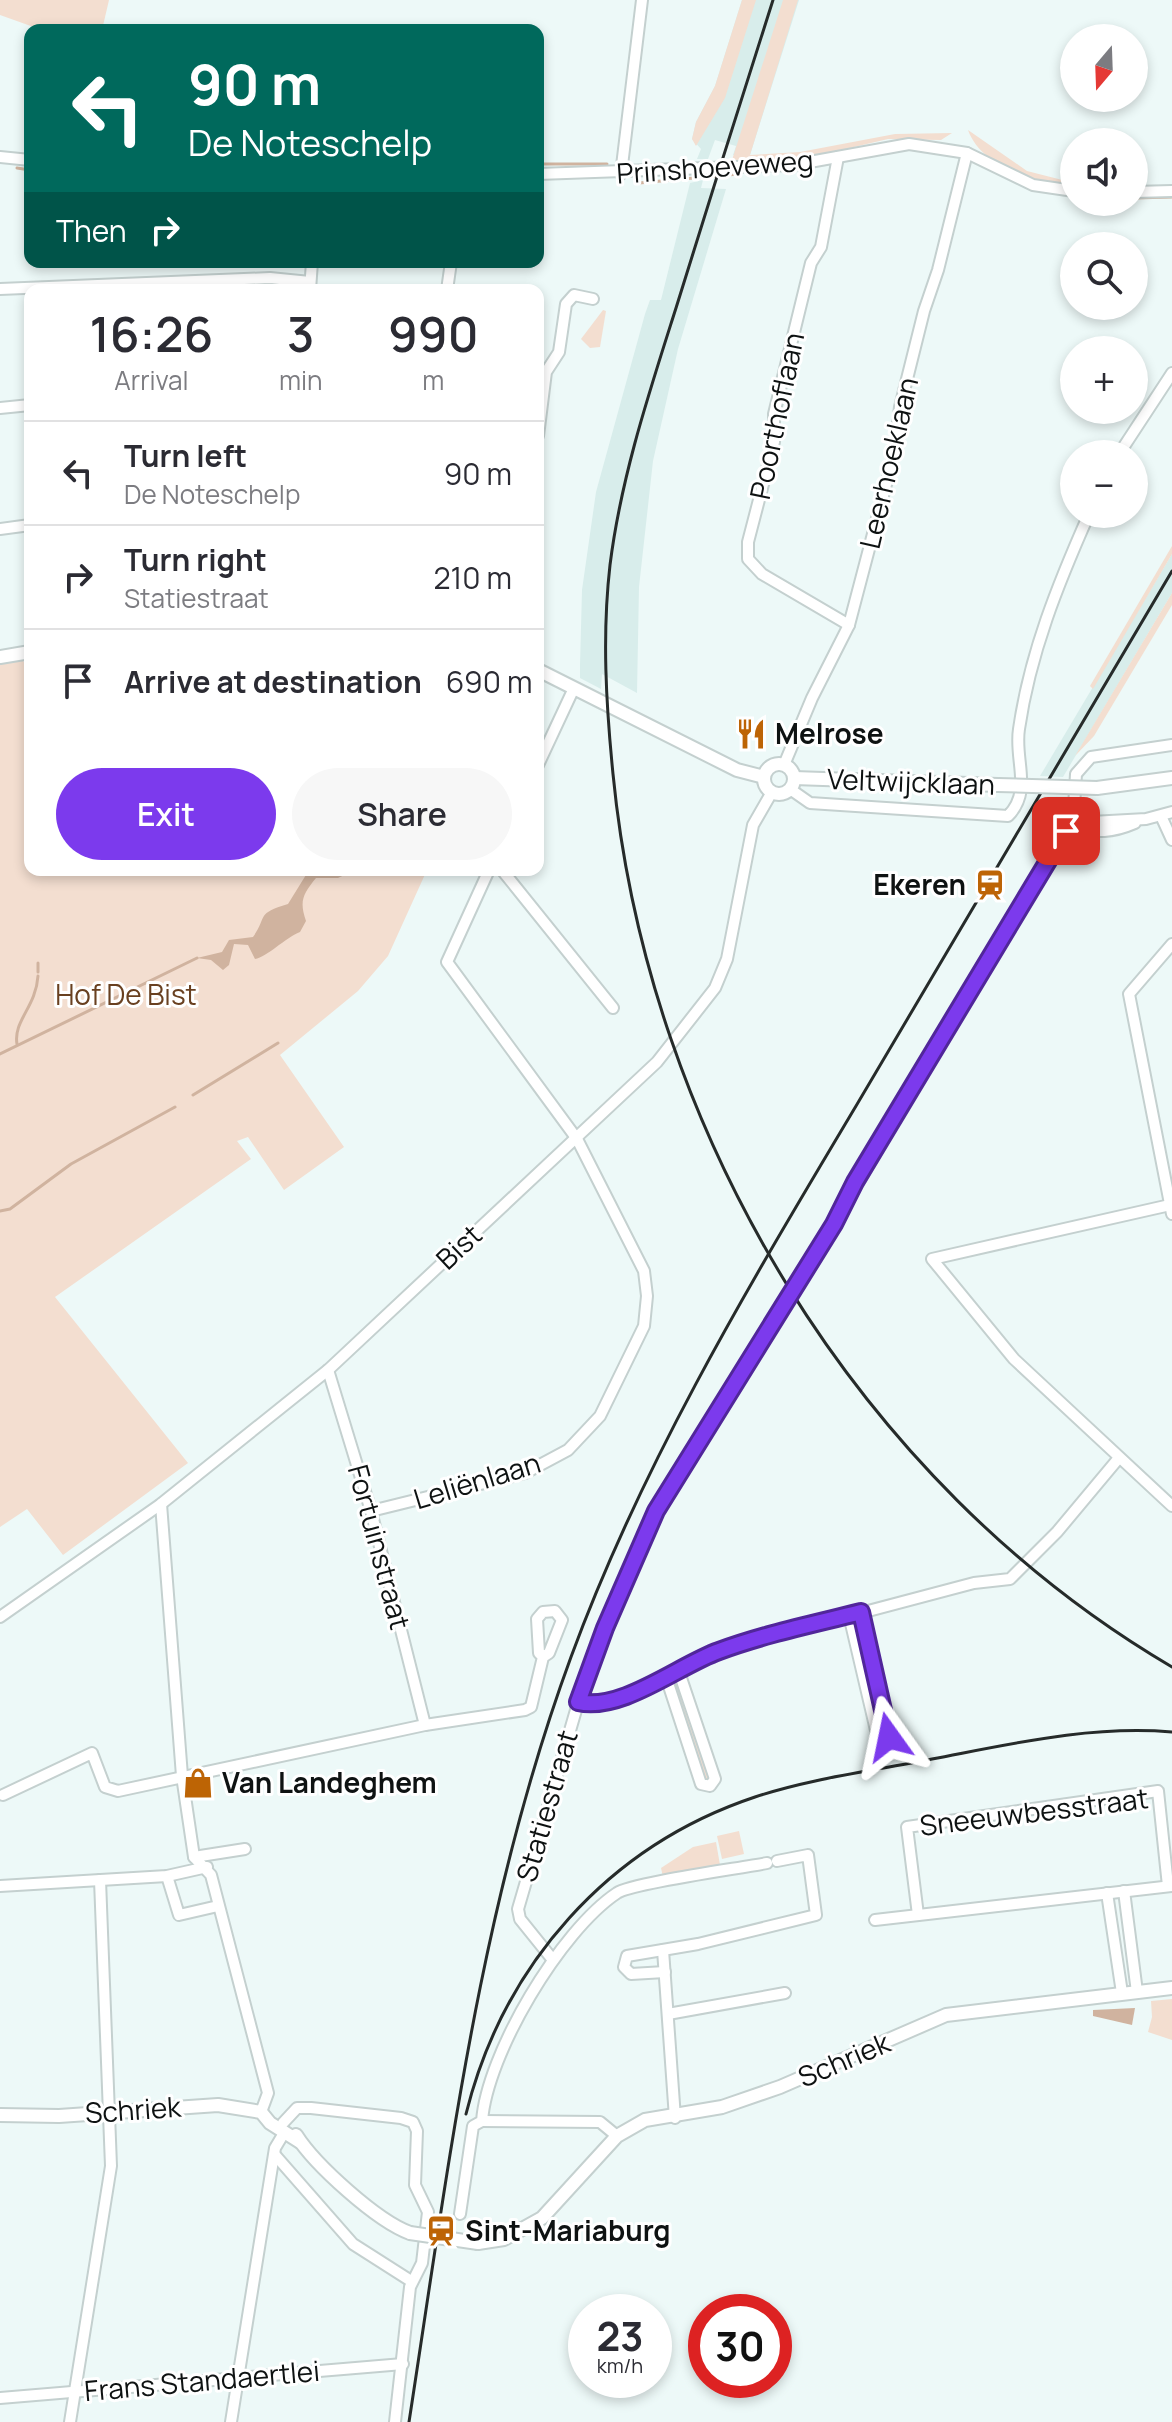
<!DOCTYPE html>
<html lang="en">
<head>
<meta charset="utf-8">
<style>
  :root { --surface:#fff; --page:#f7f7f7; --text:#2b2b33; --muted:#7c7c81; --line:#e1e1e2; --accent:#7c3aed }
  body { margin:0; font-family:Manrope,sans-serif; background:var(--page); color:var(--text); height:100vh; display:flex; flex-direction:column; font-size:30px; white-space:nowrap }
  * { box-sizing:border-box; margin:0 }
  p { font-size:26px; color:var(--muted) }
  .icon { flex:none; width:44px; height:44px; fill:none; stroke:currentColor; stroke-width:2; stroke-linecap:round; stroke-linejoin:round }
  .map { position:relative; flex:1; overflow:hidden }
  .sheet { position:absolute; left:24px; top:284px; width:520px; height:592px; display:flex; flex-direction:column; background:var(--surface); border-radius:16px; box-shadow:0 4px 12px #0003 }
  .sheet>* { flex:none }
  .banner { position:absolute; left:24px; top:24px; width:520px; height:244px; border-radius:16px; box-shadow:0 4px 12px #0003; background:#00695c; color:#fff; overflow:hidden }
  .needle { width:52px; rotate:199deg }
  .controls { position:absolute; left:1060px; top:24px; display:grid; gap:16px }
  .controls a { display:grid; place-items:center; width:88px; height:88px; border-radius:50%; background:var(--surface); box-shadow:0 4px 12px #0003; font-size:40px }
  .speed { position:absolute; left:568px; top:2294px; display:flex; gap:16px; font-size:40px; font-weight:700; text-align:center }
  .speed>* { display:grid; place-content:center; width:104px; height:104px; border-radius:50%; background:var(--surface); box-shadow:0 4px 12px #0003; line-height:1 }
  .speed small { font-size:20px; font-weight:400 }
  .speed .limit { border:12px solid #d22; background:#fff; color:#111 }
  .pin { position:absolute; display:grid; place-items:center; width:68px; height:68px; color:#fff; margin:-34px; border-radius:16px; box-shadow:0 4px 12px #0006 }
  .me { position:absolute; width:88px; margin:-44px; rotate:348deg; stroke-linejoin:round; filter:drop-shadow(0 0 6px #0008) }
  .turn { display:flex; align-items:center; gap:28px; height:168px; padding:0 32px; font-size:36px }
  .turn .icon { width:104px; height:104px; stroke-width:2.5 }
  .turn b { display:block; font-size:56px; line-height:68px }
  .then { display:flex; align-items:center; height:76px; padding:0 32px; background:#0003; gap:16px; font-size:30px }
  .eta { display:flex; justify-content:space-evenly; align-items:center; height:136px; text-align:center }
  .eta b { font-size:48px; font-weight:600; line-height:56px }
  .primary-button { display:flex; gap:16px; margin-top:auto; padding:16px 32px }
  .primary-button a { flex:1; height:92px; border-radius:48px; background:var(--accent); color:#fff; font-size:32px; font-weight:600; line-height:92px; text-align:center }
  .primary-button a+a { background:var(--page); color:var(--text) }
  ul { padding:0; list-style:none }
  li { display:flex; align-items:center; gap:24px; height:104px; padding:0 32px; border-top:2px solid var(--line) }
  li div { flex:1 }
  li b { display:block; font-size:30px }
  li em { font-style:normal }
  .map>svg:first-child { display:block }
  .built { fill:#d8edeb }
  .green { fill:#f3ded0 }
  .water { fill:#d0b39f }
  .lines { fill:none; stroke-linecap:round; stroke-linejoin:round }
  .stream { stroke:#d0b39f; stroke-width:3 }
  .minor-casing { stroke:#c4d0cf; stroke-width:14 }
  .tertiary-casing { stroke:#c4d0cf; stroke-width:16 }
  .minor { stroke:#fff; stroke-width:10 }
  .tertiary { stroke:#fff; stroke-width:12 }
  .rail { stroke:#262b2a; stroke-width:3 }
  .tertiary-bridge-casing { stroke:#c4d0cf; stroke-width:16; stroke-linecap:butt }
  .tertiary-bridge { stroke:#fff; stroke-width:12 }
  .route-casing { stroke:#51269a; stroke-width:20 }
  .route { stroke:#7c3aed; stroke-width:14 }
  .labels { text-anchor:middle; stroke-width:6; stroke-linejoin:round; paint-order:stroke }
  .street-label { font-size:28px; fill:#0e1212; stroke:#fff }
  .poi-label { font-size:28px; font-weight:bold; fill:#0e1212; stroke:#fff; text-anchor:start }
  .park-label { font-size:28px; fill:#694020; stroke:#fff }
</style>
</head>
<body>
<div class="map">
<svg width="1172" height="2422" viewBox="0 0 1172 2422">
  <rect width="100%" height="100%" fill="#edf9f8"/>
  <g class="built">
    <path d="M742,0H799L750,155H733L736,146L715,140L708,159H697L701,149L692,139L696,122L715,86Z"/>
    <path d="M703,180L701,188L726,189L678,349L653,461L639,587L637,693L602,674L601,689L580,678V665L582,590L596,492L645,314L650,300H661L690,183Z"/>
    <path d="M1172,554V593L1063,777L1040,776Z"/>
  </g>
  <g class="green">
    <path d="M0,0H109L102,30H42L0,15Z"/>
    <path d="M742,0H756L725,98L696,146L692,139L696,122L715,86Z"/>
    <path d="M783,0H798L750,155L800,152L895,134L952,133L941,140L888,139L803,159L732,160Z"/>
    <path d="M968,130L1027,171L1074,183V187C1038,182 982,169 968,130Z"/>
    <path d="M603,310L606,311L600,347L590,348L581,339Z"/>
    <path d="M1172,546V554L1093,689L1090,686Z"/>
    <path d="M1172,593V605L1094,736L1075,756Z"/>
    <path d="M23,660L25,665L30,664V870H427L388,956L358,991L280,1055L344,1147L284,1190L248,1137L237,1141L251,1159L55,1297L188,1463L63,1555L27,1509L0,1527V664Z"/>
    <path d="M682,1691L710,1780L704,1782L676,1693Z"/>
    <path d="M739,1831L744,1854L722,1859L717,1836Z"/>
    <path d="M716,1842L720,1865L663,1877L661,1868L693,1847Z"/>
    <path d="M1172,1999V2040L1148,2032L1152,2017L1151,2001Z"/>
  </g>
  <g class="water">
    <path d="M309,870H355L338,878H316C303,894 299,901 306,921L300,932C285,938 267,957 255,959L248,945L234,944L229,965L223,970L211,960L197,958L222,952L229,940L253,937C268,916 255,914 288,904Z"/>
    <path d="M1135,2008L1132,2025L1093,2016V2010Z"/>
  </g>
  <g class="lines">
    <g class="stream">
      <path d="M538,164H607"/>
      <path d="M17,168L30,170"/>
      <path d="M639,183L738,174"/>
      <path d="M1134,198L1172,197"/>
      <path d="M38,972V963"/>
      <path d="M17,1044C13,1021 36,1007 38,976"/>
      <path d="M0,1054L197,958"/>
      <path d="M193,1095L278,1043"/>
      <path d="M0,1211L10,1209L71,1164L175,1107"/>
    </g>
    <g class="minor-casing">
      <g id="minor">
        <path d="M0,157L30,160"/>
        <path d="M838,157L821,247L811,263L774,414V442L748,542V559L762,574L849,625"/>
        <path d="M538,174L793,165L909,144L967,153L1033,185L1074,191"/>
        <path d="M621,174L642,0"/>
        <path d="M1134,192L1172,191"/>
        <path d="M0,289L270,278L310,282"/>
        <path d="M310,290L312,262"/>
        <path d="M447,290L451,262"/>
        <path d="M0,408L30,405"/>
        <path d="M538,436L546,372L559,352L566,304L574,295L593,299"/>
        <path d="M1119,454L1172,373"/>
        <path d="M0,529L30,525"/>
        <path d="M538,765L574,688"/>
        <path d="M784,765L812,698L849,625L894,454L900,407L924,311L938,270L967,153"/>
        <path d="M790,789L810,803L1008,816C1033,791 1014,760 1019,729C1030,653 1058,584 1089,514"/>
        <path d="M1161,816L1172,840"/>
        <path d="M1073,823L1076,774L1091,757L1172,745"/>
        <path d="M1073,823L1146,819L1172,812"/>
        <path d="M1074,824C1095,835 1114,832 1135,823"/>
        <path d="M502,870L613,1008"/>
        <path d="M1172,944L1129,994L1172,1214"/>
        <path d="M1170,1205L932,1259L1014,1359L1172,1506"/>
        <path d="M328,1370L371,1511L425,1725"/>
        <path d="M161,1504L182,1776L194,1857L211,1875L268,2093L261,2112"/>
        <path d="M371,1511L525,1473L568,1450L600,1416L644,1326L647,1296L644,1271L577,1139L447,962L489,870"/>
        <path d="M849,1615L878,1739L889,1737L861,1612"/>
        <path d="M0,1617L161,1504L328,1370L657,1062L715,988L727,959L753,825L772,792"/>
        <path d="M666,1677L701,1784L710,1786L715,1779L679,1672"/>
        <path d="M578,1702C615,1710 684,1671 717,1651L974,1583L1010,1579L1057,1532L1118,1459"/>
        <path d="M3,1795L92,1753L105,1787L118,1791L425,1725L525,1710L531,1707L543,1657L549,1653L562,1620L555,1611L543,1612L537,1619L539,1653L543,1657"/>
        <path d="M194,1857L245,1849"/>
        <path d="M167,1876L179,1915L218,1906"/>
        <path d="M0,1886L167,1876L207,1867"/>
        <path d="M1124,1891L1137,1992"/>
        <path d="M1107,1893L1122,1993"/>
        <path d="M918,1915L907,1827L1158,1791L1168,1886"/>
        <path d="M875,1920L1172,1886"/>
        <path d="M663,1950L675,2118"/>
        <path d="M553,1960L520,1919L518,1909L583,1686L656,1511L834,1224L1056,845L1073,823"/>
        <path d="M665,1972L631,1974L624,1967L627,1956L698,1944L816,1915L808,1855L777,1861"/>
        <path d="M668,2014L785,1993"/>
        <path d="M482,2121L600,2122L617,2136"/>
        <path d="M283,2123L297,2108H311L401,2118L413,2122L417,2131L415,2185L428,2212L422,2263L410,2287L395,2422"/>
        <path d="M275,2155L353,2244L411,2281"/>
        <path d="M460,2214L473,2126L482,2121C487,2054 560,1931 617,1893C631,1883 742,1868 767,1863"/>
        <path d="M0,2398L403,2364"/>
        <path d="M70,2422L111,2166L100,1880"/>
        <path d="M231,2422L275,2148L284,2133"/>
      </g>
    </g>
    <g class="tertiary-casing">
      <g id="tertiary">
        <path d="M0,657L30,652"/>
        <path d="M538,670L737,770L764,777"/>
        <circle cx="779" cy="779" r="15"/>
        <path d="M794,778L998,785"/>
        <path d="M1097,788L1172,778"/>
        <path d="M0,2115L59,2116L218,2105L261,2112L270,2123L300,2142"/>
        <path d="M296,2135C315,2165 377,2221 410,2233"/>
        <path d="M478,2243L504,2239L542,2218L617,2136L645,2120L722,2107L780,2087L946,2015L1172,1988"/>
      </g>
    </g>
    <use href="#minor" class="minor"/>
    <use href="#tertiary" class="tertiary"/>
    <g class="rail">
      <path d="M773,0C740,103 708,205 676,308C649,393 621,477 610,565C602,635 606,704 613,774C648,1133 858,1483 1172,1667"/>
      <path d="M466,2114C503,1965 608,1846 755,1797C812,1778 873,1771 932,1759C1011,1744 1091,1725 1172,1732"/>
      <path d="M409,2422C449,2163 480,1904 571,1657C643,1461 750,1284 856,1106C961,928 1067,749 1172,571"/>
    </g>
    <g class="tertiary-bridge-casing">
      <g id="tertiary-bridge">
        <path d="M998,785L1097,788"/>
        <path d="M410,2233L478,2243"/>
      </g>
    </g>
    <use href="#tertiary-bridge" class="tertiary-bridge"/>
  </g>
  <g class="lines">
    <g class="route-casing">
      <path id="route" d="M889,1737L861,1612C814,1624 765,1634 719,1651C679,1665 622,1712 578,1702L605,1628L656,1511L834,1224L855,1182L1066,831"/>
    </g>
    <use href="#route" class="route"/>
  </g>
  <defs>
    <g id="restaurant-bare" transform="scale(2.4)"><path d="M-5-6h1v4h1v-4h1v4h1v-4h1v5L-1.5 .5V6h-2V.5L-5-1ZM5-6V6H3V1.5H1.5Q1.5-4 5-6Z" fill="#bd6405" stroke="#fff" stroke-width="2.5" paint-order="stroke"/></g>
    <g id="station-bare" transform="scale(2.4)"><path d="M-3-6H3Q5-6 5-4V2Q5 4 3 4L4.5 6H3L1.5 4h-3L-3 6H-4.5L-3 4Q-5 4-5 2V-4Q-5-6-3-6ZM-3.5-4v3h7v-3ZM-3.5 1v1.5H-2V1ZM2 1v1.5H3.5V1Z" fill="#bd6405" stroke="#fff" stroke-width="2.5" paint-order="stroke"/></g>
    <g id="shop-bare" transform="scale(2.4)"><path d="M-5-2.5h2.3a2.7 3.5 0 0 1 5.4 0H5L5.5 6h-11ZM-1.5-2.5h3a1.5 2.3 0 0 0-3 0Z" fill="#bd6405" stroke="#fff" stroke-width="2.5" paint-order="stroke"/></g>
  </defs>
  <g fill-rule="evenodd">
    <use href="#restaurant-bare" x="751" y="734"/>
    <use href="#station-bare" x="990" y="885"/>
    <use href="#shop-bare" x="198" y="1783"/>
    <use href="#station-bare" x="441" y="2231"/>
  </g>
  <g class="labels">
    <g class="street-label">
      <text transform="translate(715 167) rotate(-4)" y="10">Prinshoeveweg</text>
      <text transform="translate(777 416) rotate(-78)" y="10">Poorthoflaan</text>
      <text transform="translate(889 463) rotate(-77)" y="10">Leerhoeklaan</text>
      <text transform="translate(911 782) rotate(2)" y="10">Veltwijcklaan</text>
      <text transform="translate(459 1247) rotate(-43)" y="10">Bist</text>
      <text transform="translate(477 1481) rotate(-17)" y="10">Leliënlaan</text>
      <text transform="translate(379 1547) rotate(75)" y="10">Fortuinstraat</text>
      <text transform="translate(547 1806) rotate(-74)" y="10">Statiestraat</text>
      <text transform="translate(1034 1812) rotate(-7)" y="10">Sneeuwbesstraat</text>
      <text transform="translate(844 2060) rotate(-23)" y="10">Schriek</text>
      <text transform="translate(133 2110) rotate(-4)" y="10">Schriek</text>
      <text transform="translate(202 2381) rotate(-5)" y="10">Frans Standaertlei</text>
    </g>
    <g class="poi-label">
      <text x="775" y="744">Melrose</text>
      <text x="966" y="895" text-anchor="end">Ekeren</text>
      <text x="222" y="1793">Van Landeghem</text>
      <text x="465" y="2241">Sint-Mariaburg</text>
    </g>
    <g class="park-label">
      <text x="126" y="1005">Hof De Bist</text>
    </g>
  </g>
</svg>
<div class="controls">
<a><svg class="needle" viewBox="-14 -14 28 28"><path d="M0-13l5 13h-10z" fill="#e53935"/><path d="M0 13l5-13h-10z" fill="#7c7c81"/></svg></a>
<a><svg class="icon" aria-label="sound" viewBox="0 0 24 24"><path d="M4 9h4l5-4v14l-5-4H4zM17 9q2 3 0 6"/></svg></a>
<a><svg class="icon" aria-label="search" viewBox="0 0 24 24"><circle cx="10" cy="10" r="6"/><path d="M15 15l6 6"/></svg></a>
<a>+</a>
<a>−</a>
</div>
<div class="speed"><div>23<small>km/h</small></div><div class="limit">30</div></div>
<div class="pin" style="left:1066px;top:831px;background:#d93025"><svg class="icon" aria-label="arrive" viewBox="0 0 24 24"><path d="M6 21V4h12l-3 4 3 4H6"/></svg></div>
<svg class="me" style="left:889px;top:1737px" viewBox="-20 -20 40 40"><path d="M0-17L14 15 0 8-14 15z" fill="#7c3aed" stroke="#fff" stroke-width="4"/></svg>
<div class="banner">
<div class="turn"><svg class="icon" aria-label="left" viewBox="0 0 24 24"><path d="M17 20v-9H6M10 6l-5 5 5 5"/></svg><div><b>90 m</b>De Noteschelp</div></div>
<div class="then">Then<svg class="icon" aria-label="right" viewBox="0 0 24 24"><path d="M7 20v-9h11M14 6l5 5-5 5"/></svg></div>
</div>
<section class="sheet">
<div class="eta">
<div><b>16:26</b><p>Arrival</p></div>
<div><b>3</b><p>min</p></div>
<div><b>990</b><p>m</p></div>
</div>
<ul>
<li><svg class="icon" aria-label="left" viewBox="0 0 24 24"><path d="M17 20v-9H6M10 6l-5 5 5 5"/></svg><div><b>Turn left</b><p>De Noteschelp</p></div><em>90 m</em></li>
<li><svg class="icon" aria-label="right" viewBox="0 0 24 24"><path d="M7 20v-9h11M14 6l5 5-5 5"/></svg><div><b>Turn right</b><p>Statiestraat</p></div><em>210 m</em></li>
<li><svg class="icon" aria-label="arrive" viewBox="0 0 24 24"><path d="M6 21V4h12l-3 4 3 4H6"/></svg><div><b>Arrive at destination</b></div><em>690 m</em></li>
</ul>
<div class="primary-button"><a>Exit</a><a>Share</a></div>
</section>
</div>
</body>
</html>
